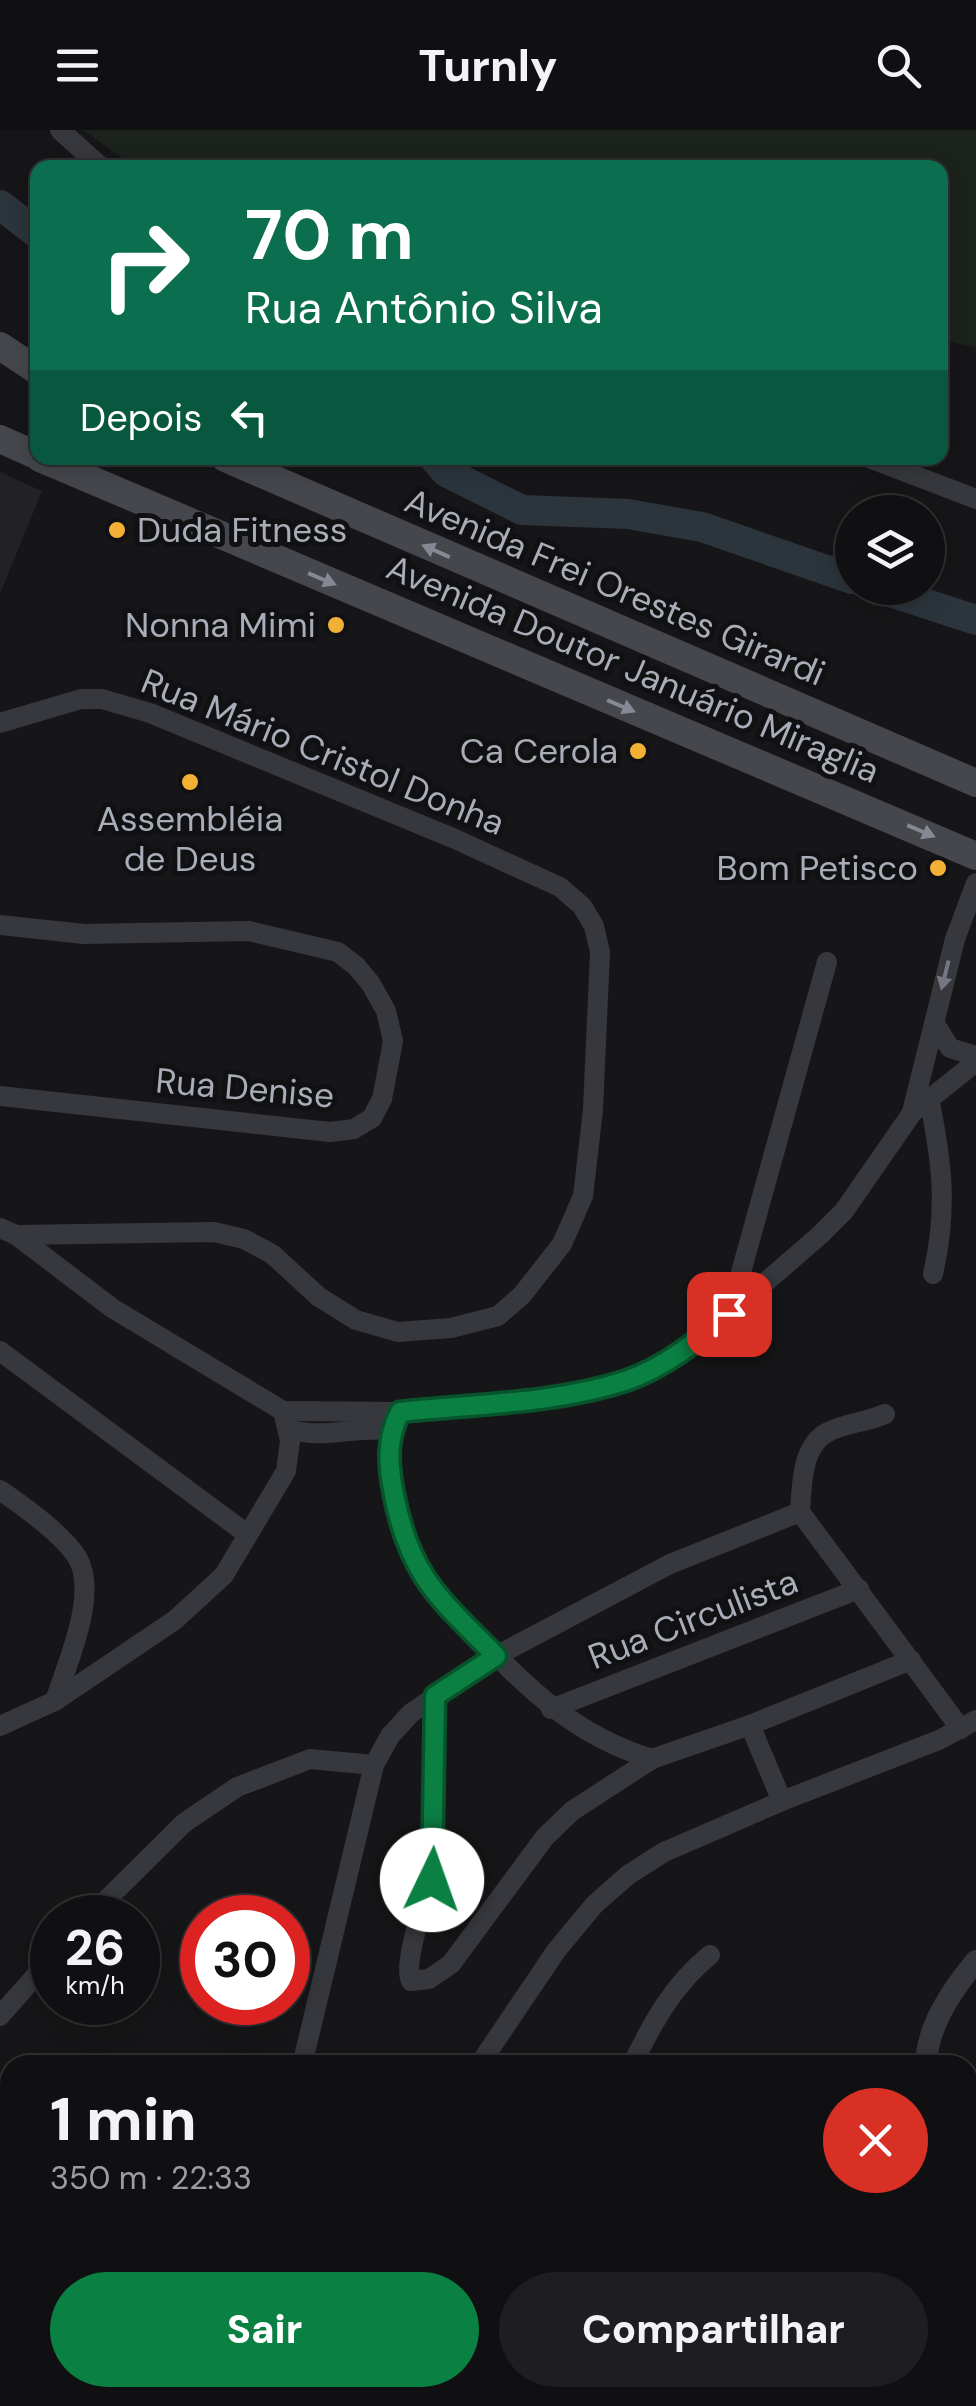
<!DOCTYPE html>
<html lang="pt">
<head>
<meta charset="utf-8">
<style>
  :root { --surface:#101012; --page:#1e1e20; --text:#f1f3f6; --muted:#9c9d9f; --line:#303032; --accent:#0b8043 }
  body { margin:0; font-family:"DM Sans",sans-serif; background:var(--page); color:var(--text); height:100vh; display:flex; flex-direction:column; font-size:38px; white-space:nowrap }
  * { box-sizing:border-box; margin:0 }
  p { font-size:32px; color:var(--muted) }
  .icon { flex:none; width:55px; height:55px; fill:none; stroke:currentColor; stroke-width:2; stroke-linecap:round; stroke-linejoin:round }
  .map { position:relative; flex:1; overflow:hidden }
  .side { position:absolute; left:0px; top:1925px; width:978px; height:352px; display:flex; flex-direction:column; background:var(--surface); border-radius:30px 30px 0 0; box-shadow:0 5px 25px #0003,0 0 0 2px var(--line) }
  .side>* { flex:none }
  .banner { position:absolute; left:30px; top:30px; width:918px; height:305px; border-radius:20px; box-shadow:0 5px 25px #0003,0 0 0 2px var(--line); background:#0b6e4f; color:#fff; overflow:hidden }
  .tools { position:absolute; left:835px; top:365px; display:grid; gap:20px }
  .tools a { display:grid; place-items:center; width:110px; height:110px; border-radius:50%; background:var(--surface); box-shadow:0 5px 25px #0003,0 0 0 2px var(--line); font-size:50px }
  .speed { position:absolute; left:30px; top:1765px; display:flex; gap:20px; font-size:50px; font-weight:700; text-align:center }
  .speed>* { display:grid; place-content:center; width:130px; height:130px; border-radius:50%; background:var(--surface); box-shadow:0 5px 25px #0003,0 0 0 2px var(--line); line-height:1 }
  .speed small { font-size:25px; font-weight:400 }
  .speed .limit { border:15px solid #d22; background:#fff; color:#111 }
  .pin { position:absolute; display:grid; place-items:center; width:85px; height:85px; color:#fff; margin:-42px; border-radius:20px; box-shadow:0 5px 15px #0006 }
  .me { position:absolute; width:110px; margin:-55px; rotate:3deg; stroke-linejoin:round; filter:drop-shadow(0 0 8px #0008) }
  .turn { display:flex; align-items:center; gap:35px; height:210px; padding:0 50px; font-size:45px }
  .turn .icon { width:130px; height:130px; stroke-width:2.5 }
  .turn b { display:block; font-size:70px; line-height:85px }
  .then { display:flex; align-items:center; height:95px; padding:0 50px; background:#0003; gap:20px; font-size:38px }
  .round { display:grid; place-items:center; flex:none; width:105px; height:105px; border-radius:52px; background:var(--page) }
  .overview { display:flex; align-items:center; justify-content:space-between; height:170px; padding:0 50px }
  h1 { font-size:60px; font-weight:800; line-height:75px }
  .cta { display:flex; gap:20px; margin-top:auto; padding:20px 50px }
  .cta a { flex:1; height:115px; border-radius:60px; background:var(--accent); color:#fff; font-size:40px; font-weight:800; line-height:115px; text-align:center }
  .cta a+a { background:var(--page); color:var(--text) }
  header { display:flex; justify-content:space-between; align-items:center; height:130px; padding:0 50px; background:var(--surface); font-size:45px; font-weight:800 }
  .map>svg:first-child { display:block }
  .built { fill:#222225 }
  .green { fill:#1c231d }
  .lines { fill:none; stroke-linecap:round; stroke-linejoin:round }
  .river { stroke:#2c353c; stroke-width:30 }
  .minor { stroke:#37383d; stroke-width:20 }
  .tertiary { stroke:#37383d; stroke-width:22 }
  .secondary { stroke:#45474d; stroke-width:28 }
  .oneway { fill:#858993 }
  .oneway2 { fill:#757881 }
  .route-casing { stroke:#07532c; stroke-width:25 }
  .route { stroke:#0b8043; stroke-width:18 }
  .poi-dot { fill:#f2b134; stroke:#111113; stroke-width:4 }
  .labels { text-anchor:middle; stroke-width:10; stroke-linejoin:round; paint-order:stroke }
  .poi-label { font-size:35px; fill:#a8adb8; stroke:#111113; text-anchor:end }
  .street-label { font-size:35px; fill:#a8adb8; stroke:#111113 }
</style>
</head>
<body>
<header><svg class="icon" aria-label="menu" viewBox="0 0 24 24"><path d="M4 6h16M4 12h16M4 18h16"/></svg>Turnly<svg class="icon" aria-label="search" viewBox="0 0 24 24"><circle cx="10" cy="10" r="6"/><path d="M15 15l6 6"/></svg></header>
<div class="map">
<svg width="976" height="2276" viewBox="0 0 976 2276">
  <rect width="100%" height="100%" fill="#161618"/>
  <path class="built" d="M0,342L42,361L0,464Z"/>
  <g class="green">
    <path d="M83,0H976V217L940,210V38H136Z"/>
    <path d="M968,2159L976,2163V2276H902L903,2268H968Z"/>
  </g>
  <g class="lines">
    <g class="river">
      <path d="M0,75L38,104"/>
      <path d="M434,328L446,342L522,380L628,384L702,397L852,449"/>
      <path d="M878,458L976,490"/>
    </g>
    <g class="minor">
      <path d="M60,0L102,38"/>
      <path d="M869,328L976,369"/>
      <path d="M0,593L81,569H102L150,583L455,709L560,757L582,776L594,796L600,822L593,980L583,1066L562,1114L522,1165L498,1186L451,1198L398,1202L356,1190L319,1167L272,1124L244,1109L214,1102L16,1105"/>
      <path d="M0,795L84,804L249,801L338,822L356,836L371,854L386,881L393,911L382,969L372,988L354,999L330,1002L0,966"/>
      <path d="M935,894L950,918L976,926"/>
      <path d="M929,968C942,1032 948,1079 933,1144"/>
      <path d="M912,982L955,809L976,753"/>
      <path d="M0,1098L16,1105L112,1178L283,1281"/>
      <path d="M730,1182L827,832"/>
      <path d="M0,1221L247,1404"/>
      <path d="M283,1281L400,1282L548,1268L627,1251L694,1214L820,1105L844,1081L912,983L976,932"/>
      <path d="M400,1282C386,1309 388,1334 394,1364C398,1386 402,1410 413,1430C427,1458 450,1480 472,1501C528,1558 573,1605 652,1629"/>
      <path d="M885,1284C867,1292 847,1293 830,1301C801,1314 802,1355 800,1382L961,1599"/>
      <path d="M288,1299C325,1310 353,1296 390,1300"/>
      <path d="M0,1360C22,1375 63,1405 77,1427C99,1464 67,1533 55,1571"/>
      <path d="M435,1566V1725C432,1754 401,1832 411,1851L429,1849L451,1834L545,1707L572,1681L652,1629L750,1595L911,1530"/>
      <path d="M551,1579L859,1459"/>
      <path d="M750,1595L782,1671"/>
      <path d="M0,1596L55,1571L175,1490L224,1445L286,1341L290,1311L283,1281"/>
      <path d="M88,1788L184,1693L237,1657L310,1629L374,1635"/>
      <path d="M0,1886L52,1827"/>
      <path d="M302,1935L374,1635L390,1606L411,1583L496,1526L670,1434L800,1382"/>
      <path d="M479,1935L556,1821L594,1775L628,1745L664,1722L782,1671L939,1610L976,1590"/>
      <path d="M632,1935C653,1892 673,1855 710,1825"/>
      <path d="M968,2077L976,2088"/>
      <path d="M0,2146L10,2142"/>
      <path d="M0,2190L10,2185"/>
      <path d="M257,2268L269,2276"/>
      <path d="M471,2268L472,2276"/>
      <path d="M899,2268L911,2276"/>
    </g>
    <g class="tertiary">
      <path d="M926,1935C927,1896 952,1860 976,1831"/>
      <path d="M453,2276L459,2268"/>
    </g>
    <g class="secondary">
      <path d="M0,216L38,241"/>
      <path d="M0,309L38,326"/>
      <path d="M40,328L976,726"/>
      <path d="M225,328L976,653"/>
    </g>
  </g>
  <defs><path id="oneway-solid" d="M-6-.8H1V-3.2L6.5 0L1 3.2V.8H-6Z" transform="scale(2.5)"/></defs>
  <g class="oneway">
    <use href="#oneway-solid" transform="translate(436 421) rotate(-156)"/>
    <use href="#oneway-solid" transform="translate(322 449) rotate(23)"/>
    <use href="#oneway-solid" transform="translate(621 576) rotate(23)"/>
    <use href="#oneway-solid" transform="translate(921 701) rotate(23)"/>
  </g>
  <use class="oneway2" href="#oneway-solid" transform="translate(945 845) rotate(104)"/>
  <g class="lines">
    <g class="route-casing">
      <path id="route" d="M432,1750L435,1566L496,1526C440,1469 410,1447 394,1365C388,1334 386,1310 400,1282C474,1274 553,1274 625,1251C664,1238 699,1210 729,1184"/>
    </g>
    <use href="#route" class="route"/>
  </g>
  <g class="poi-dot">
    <circle cx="117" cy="400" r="10"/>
    <circle cx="336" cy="495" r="10"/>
    <circle cx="638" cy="621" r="10"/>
    <circle cx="190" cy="652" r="10"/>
    <circle cx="938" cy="738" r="10"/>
  </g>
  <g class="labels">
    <g class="poi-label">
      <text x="137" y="412" text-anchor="start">Duda Fitness</text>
      <text x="316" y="507">Nonna Mimi</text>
      <text x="618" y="633">Ca Cerola</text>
      <text x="190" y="701" text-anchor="middle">Assembléia<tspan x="190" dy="40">de Deus</tspan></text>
      <text x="918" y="750">Bom Petisco</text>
    </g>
    <g class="street-label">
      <text transform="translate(615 457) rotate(23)" y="12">Avenida Frei Orestes Girardi</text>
      <text transform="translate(633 539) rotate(23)" y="12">Avenida Doutor Januário Miraglia</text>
      <text transform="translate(323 622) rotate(22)" y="12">Rua Mário Cristol Donha</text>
      <text transform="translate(245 958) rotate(5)" y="12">Rua Denise</text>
      <text transform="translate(693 1489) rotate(-21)" y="12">Rua Circulista</text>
    </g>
  </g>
</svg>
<div class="tools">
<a><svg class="icon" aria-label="layers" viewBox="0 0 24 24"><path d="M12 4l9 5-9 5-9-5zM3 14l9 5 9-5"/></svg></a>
</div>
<div class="speed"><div>26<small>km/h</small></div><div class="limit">30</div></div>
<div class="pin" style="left:729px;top:1184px;background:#d93025"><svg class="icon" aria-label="arrive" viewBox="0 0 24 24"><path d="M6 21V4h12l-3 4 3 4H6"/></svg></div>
<svg class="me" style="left:432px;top:1750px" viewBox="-20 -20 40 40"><circle r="19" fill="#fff"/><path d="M0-13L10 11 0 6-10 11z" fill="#0b8043"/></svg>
<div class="banner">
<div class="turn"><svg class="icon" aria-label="right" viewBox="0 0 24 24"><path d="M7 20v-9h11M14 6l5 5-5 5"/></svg><div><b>70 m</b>Rua Antônio Silva</div></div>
<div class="then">Depois<svg class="icon" aria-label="left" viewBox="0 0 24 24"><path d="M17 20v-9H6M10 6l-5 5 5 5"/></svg></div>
</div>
<section class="side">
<div class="overview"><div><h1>1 min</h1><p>350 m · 22:33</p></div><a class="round" style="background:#d93025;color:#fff"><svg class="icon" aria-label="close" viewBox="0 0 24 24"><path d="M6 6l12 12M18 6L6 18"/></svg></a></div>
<div class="cta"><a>Sair</a><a>Compartilhar</a></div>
</section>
</div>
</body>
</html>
